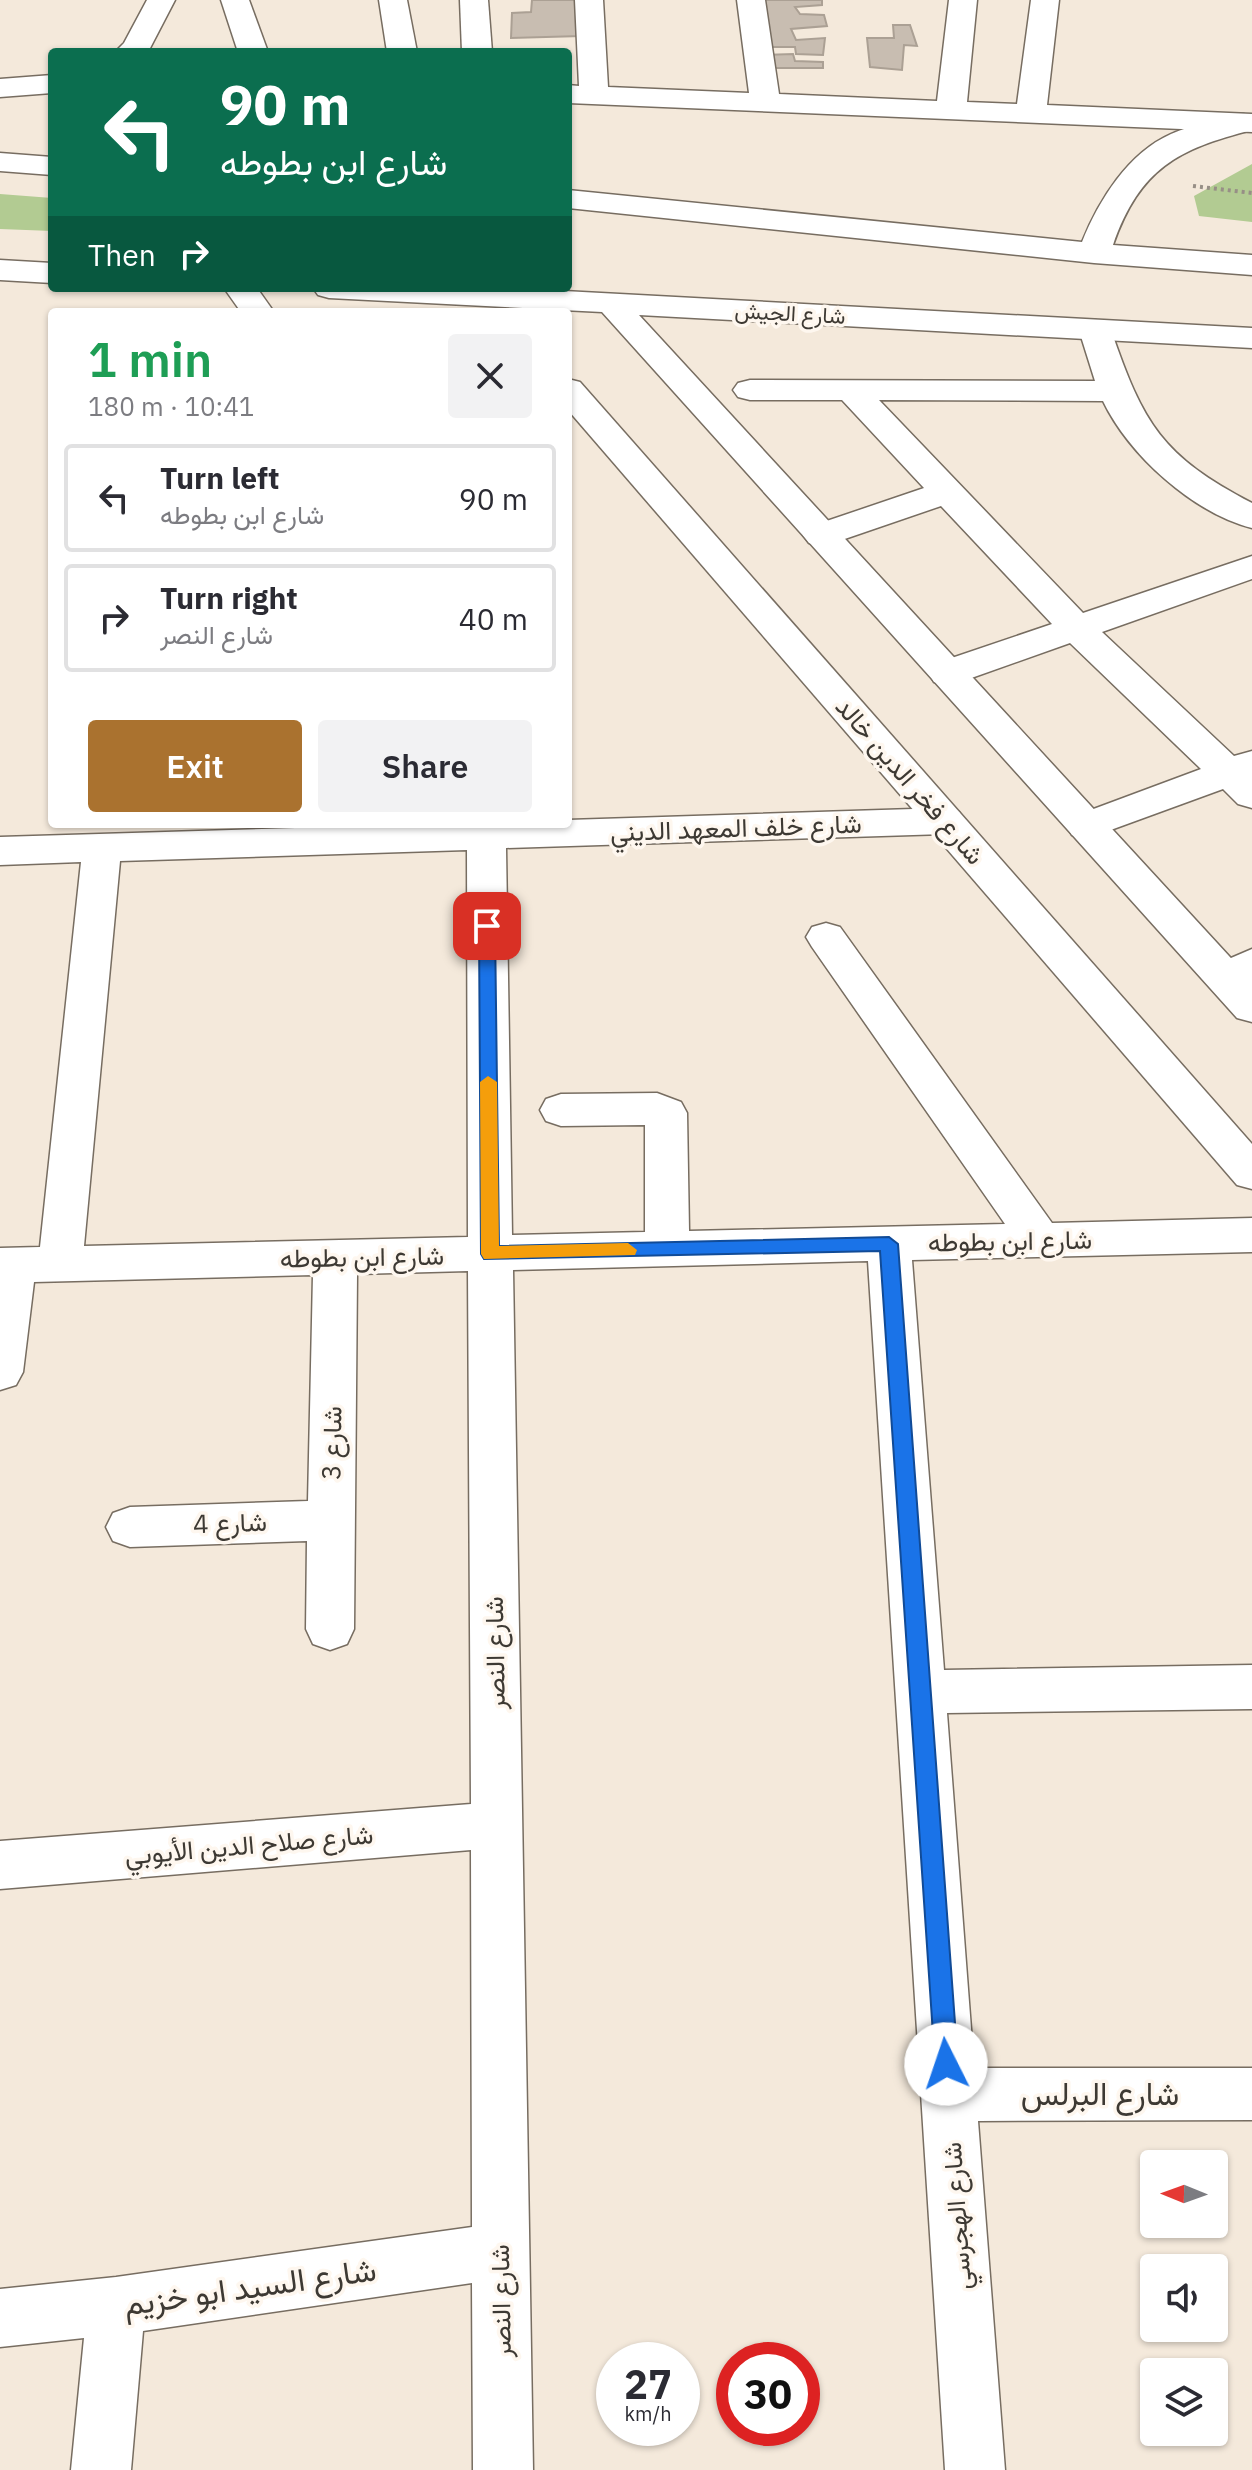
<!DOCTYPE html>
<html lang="en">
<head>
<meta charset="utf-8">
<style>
  :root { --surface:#fff; --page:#f2f2f3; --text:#2b2b33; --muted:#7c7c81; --line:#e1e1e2; --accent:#aa722f }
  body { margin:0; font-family:"IBM Plex Sans",Vazirmatn,sans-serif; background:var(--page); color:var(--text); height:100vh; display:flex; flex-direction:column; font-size:30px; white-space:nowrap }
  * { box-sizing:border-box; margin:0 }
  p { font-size:26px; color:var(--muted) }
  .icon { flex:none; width:44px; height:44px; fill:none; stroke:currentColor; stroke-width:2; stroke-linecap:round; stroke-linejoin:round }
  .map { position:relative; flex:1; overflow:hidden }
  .side { position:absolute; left:48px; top:308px; width:524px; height:520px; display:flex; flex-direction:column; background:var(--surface); border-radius:8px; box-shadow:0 2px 6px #0004 }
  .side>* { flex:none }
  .guide { position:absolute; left:48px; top:48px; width:524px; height:244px; border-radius:8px; box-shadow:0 2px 6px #0004; background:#0b6e4f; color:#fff; overflow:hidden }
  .needle { width:52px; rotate:271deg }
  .controls { position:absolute; left:1140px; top:2150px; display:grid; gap:16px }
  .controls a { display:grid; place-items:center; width:88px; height:88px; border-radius:8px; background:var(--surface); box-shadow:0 2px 6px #0004; font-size:40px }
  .speed { position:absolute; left:596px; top:2342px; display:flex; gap:16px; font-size:40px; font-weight:700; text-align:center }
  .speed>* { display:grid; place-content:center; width:104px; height:104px; border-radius:50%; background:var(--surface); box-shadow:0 2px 6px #0004; line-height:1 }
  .speed small { font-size:20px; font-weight:400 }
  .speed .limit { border:12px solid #d22; background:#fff; color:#111 }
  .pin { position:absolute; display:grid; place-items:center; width:68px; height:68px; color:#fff; margin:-34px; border-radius:16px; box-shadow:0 4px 12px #0006 }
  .me { position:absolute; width:88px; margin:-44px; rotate:356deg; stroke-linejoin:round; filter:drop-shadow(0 0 6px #0008) }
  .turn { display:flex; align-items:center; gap:28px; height:168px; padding:0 40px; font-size:36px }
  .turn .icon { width:104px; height:104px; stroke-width:2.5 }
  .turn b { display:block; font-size:56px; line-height:68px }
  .then { display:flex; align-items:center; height:76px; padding:0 40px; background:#0003; gap:16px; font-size:30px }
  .round { display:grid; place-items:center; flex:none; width:84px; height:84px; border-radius:8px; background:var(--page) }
  .headline { display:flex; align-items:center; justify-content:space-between; height:136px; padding:0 40px }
  h1 { font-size:48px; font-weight:600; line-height:60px; color:#1e9e55 }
  .cta { display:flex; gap:16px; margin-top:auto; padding:16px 40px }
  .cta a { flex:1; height:92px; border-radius:8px; background:var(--accent); color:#fff; font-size:32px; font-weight:600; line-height:92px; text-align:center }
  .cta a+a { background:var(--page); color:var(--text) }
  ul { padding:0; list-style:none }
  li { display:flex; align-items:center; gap:24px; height:108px; margin:0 16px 12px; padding:0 24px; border:4px solid var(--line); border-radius:8px }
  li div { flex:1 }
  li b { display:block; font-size:30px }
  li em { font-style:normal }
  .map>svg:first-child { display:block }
  .green { fill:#b2cb92 }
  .building { fill:#c8bdb1; stroke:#aba094; stroke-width:2 }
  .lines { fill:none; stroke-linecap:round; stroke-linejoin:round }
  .minor-casing { stroke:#776d61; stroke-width:3 }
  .major-casing { stroke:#776d61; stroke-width:3 }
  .path { stroke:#978f86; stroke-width:4; stroke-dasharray:3 4; stroke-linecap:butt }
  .minor { fill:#fff; fill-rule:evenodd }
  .major { fill:#fff; fill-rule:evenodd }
  .route { fill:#1a73e8; stroke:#114b97; stroke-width:2 }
  .slow { fill:#f59e0b }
  .labels { text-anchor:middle; stroke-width:7; stroke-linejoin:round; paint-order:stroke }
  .far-street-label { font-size:22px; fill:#3d3933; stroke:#fef7ef }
  .street-label { font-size:26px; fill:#3d3933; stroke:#fef7ef }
  .near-street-label { font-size:32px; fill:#3d3933; stroke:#fef7ef }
</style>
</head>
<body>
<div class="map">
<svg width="1252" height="2470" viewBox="0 0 1252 2470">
  <rect width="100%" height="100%" fill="#f4e9db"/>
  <g class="green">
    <path d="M1252,164V222L1199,216L1194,196Z"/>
    <path d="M0,194L52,198V231L0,229Z"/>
  </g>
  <g class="building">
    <path d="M532,0H579L581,36L511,38L512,13L531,12Z"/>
    <path d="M754,0H822V5L795,7L800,14L824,15L827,26L791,29L796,40L825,38L823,55L796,54L795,47H759Z"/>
    <path d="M893,25H910L917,46L904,45L902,70L870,67L867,38H894Z"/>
    <path d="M793,54L795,61L823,62V68H762L761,55Z"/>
  </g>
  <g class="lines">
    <g class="minor-casing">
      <g id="minor">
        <path d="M221,0H249L268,52H238Z"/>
        <path d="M379,0H407L417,52H387Z"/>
        <path d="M460,0H488L492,52H462Z"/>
        <path d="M575,0H603L608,87L749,93L737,0H765L779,94L937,101L949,0H977L967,102L1017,104L1031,0H1059L1047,105L1252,114V132L568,103V85L579,86Z"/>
        <path d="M224,288H257L274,312H241Z"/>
        <path d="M1095,320L1107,323L1111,330C1143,424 1162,456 1252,503V528C1193,513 1129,455 1103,401L879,400L1083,613L1252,556V579L1102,632L1234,756L1252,751V808L1238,804L1223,789L1086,839L1072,835L1067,826L1072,817L1201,769L1070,643L960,682L947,685L934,682L929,673L934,664L1052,624L941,506L833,543L821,546L809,543L803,535L809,527L924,488L842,400H750L738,397L733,390L738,383L750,380L1095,381L1079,330L1083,323Z"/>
        <path d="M945,808L959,812L964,821L959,830L945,834L506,848L512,1235L645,1232V1125L561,1126L546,1121L540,1110L546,1099L561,1094L657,1093L681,1102L687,1113L689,1231L1005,1224L812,947L806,937L812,927L826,923L840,927L1052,1223L1252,1218V1252L912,1260L944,1670L1252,1665V1709L947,1713L974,2068H1252V2120L978,2121L1005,2470H945L868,1261L513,1270L533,2470H473L472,2283L143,2331L131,2470H71L84,2338L0,2347V2289L116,2277L472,2227L471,1850L0,1889V1841L471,1804L468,1271L357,1274L354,1629L347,1644L330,1650L313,1644L306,1629L307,1541L130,1547L113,1541L106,1527L113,1513L130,1507L308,1501L313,1275L34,1282L23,1372L16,1385L0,1390V1248L40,1247L81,862L0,865V837L427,824H568V820ZM467,850L468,1237L84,1246L120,861Z"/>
        <path d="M1252,949V981L1224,992L1210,987L1204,977L1210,967Z"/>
      </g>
    </g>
    <g class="major-casing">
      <g id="major">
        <path d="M147,0H175L148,52H115L124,43Z"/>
        <path d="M52,75V93L0,97V79Z"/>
        <path d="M1243,114L1252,116V130C1178,149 1140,168 1113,245L1252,255V275L1094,263L568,208V190L1082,242C1099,200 1128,153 1171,134C1194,124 1219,120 1243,114Z"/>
        <path d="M0,153L52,157V175L0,171Z"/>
        <path d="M0,260L52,263V283L0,280Z"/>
        <path d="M313,288H508L1252,328V348L639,315L1252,981V1022L1237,1018L602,312L329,298L318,295Z"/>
        <path d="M568,379L580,382L1252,1144V1189L1237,1185L568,410Z"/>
      </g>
    </g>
    <path class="path" d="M1193,186L1252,193"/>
    <use href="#minor" class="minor"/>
    <use href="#major" class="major"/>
  </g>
  <path class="route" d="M487,920L495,926L499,1246L889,1237L898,1244L958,2064L954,2071L946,2074L938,2071L935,2064L880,1251L484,1259L481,1254L479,926Z"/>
  <path class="slow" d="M488,1076L497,1082L499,1246L628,1243L637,1250L635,1255L484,1259L481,1254L480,1082Z"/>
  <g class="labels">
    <g class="far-street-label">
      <text transform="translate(790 313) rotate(3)" y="8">شارع الجيش</text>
    </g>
    <g class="street-label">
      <text transform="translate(910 781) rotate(49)" y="9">شارع فخر الدين خالد</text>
      <text transform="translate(736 828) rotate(-2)" y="9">شارع خلف المعهد الديني</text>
      <text transform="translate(1010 1241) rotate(-1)" y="9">شارع ابن بطوطه</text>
      <text transform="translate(362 1257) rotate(-1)" y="9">شارع ابن بطوطه</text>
      <text transform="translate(332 1443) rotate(-89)" y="9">شارع 3</text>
      <text transform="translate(230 1523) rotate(-2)" y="9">شارع 4</text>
      <text transform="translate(495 1653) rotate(-91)" y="9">شارع النصر</text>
      <text transform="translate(249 1845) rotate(-5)" y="9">شارع صلاح الدين الأيوبي</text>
      <text transform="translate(957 2216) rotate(-94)" y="9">شارع الهجرسي</text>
      <text transform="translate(501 2301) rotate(-91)" y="9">شارع النصر</text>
    </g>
    <g class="near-street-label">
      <text x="1100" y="2105">شارع البرلس</text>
      <text transform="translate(250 2287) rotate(-8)" y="11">شارع السيد ابو خزيم</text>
    </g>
  </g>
</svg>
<div class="controls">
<a><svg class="needle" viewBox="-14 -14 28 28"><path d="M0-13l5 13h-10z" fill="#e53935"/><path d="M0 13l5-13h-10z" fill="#7c7c81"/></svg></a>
<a><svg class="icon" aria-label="sound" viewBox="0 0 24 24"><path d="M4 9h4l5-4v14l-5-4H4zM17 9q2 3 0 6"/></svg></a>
<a><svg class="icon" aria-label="layers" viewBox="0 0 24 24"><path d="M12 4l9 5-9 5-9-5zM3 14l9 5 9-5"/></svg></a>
</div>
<div class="speed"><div>27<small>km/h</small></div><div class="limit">30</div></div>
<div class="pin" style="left:487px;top:926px;background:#d93025"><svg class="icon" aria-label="arrive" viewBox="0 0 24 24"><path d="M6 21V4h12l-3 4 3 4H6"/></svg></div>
<svg class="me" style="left:946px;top:2064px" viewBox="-20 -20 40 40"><circle r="19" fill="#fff"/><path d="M0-13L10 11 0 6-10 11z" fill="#1a73e8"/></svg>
<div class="guide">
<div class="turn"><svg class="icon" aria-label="left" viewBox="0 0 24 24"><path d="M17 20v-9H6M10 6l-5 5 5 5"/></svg><div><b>90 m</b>شارع ابن بطوطه</div></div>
<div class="then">Then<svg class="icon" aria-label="right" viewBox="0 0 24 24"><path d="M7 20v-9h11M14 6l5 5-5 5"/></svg></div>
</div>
<section class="side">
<div class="headline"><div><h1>1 min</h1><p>180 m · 10:41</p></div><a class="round"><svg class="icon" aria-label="close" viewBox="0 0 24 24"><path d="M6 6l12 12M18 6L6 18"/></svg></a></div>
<ul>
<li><svg class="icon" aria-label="left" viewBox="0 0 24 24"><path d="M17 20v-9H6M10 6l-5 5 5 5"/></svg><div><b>Turn left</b><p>شارع ابن بطوطه</p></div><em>90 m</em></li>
<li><svg class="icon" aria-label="right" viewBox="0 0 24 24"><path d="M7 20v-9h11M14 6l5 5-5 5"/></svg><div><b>Turn right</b><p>شارع النصر</p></div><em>40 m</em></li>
</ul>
<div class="cta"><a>Exit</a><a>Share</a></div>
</section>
</div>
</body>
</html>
